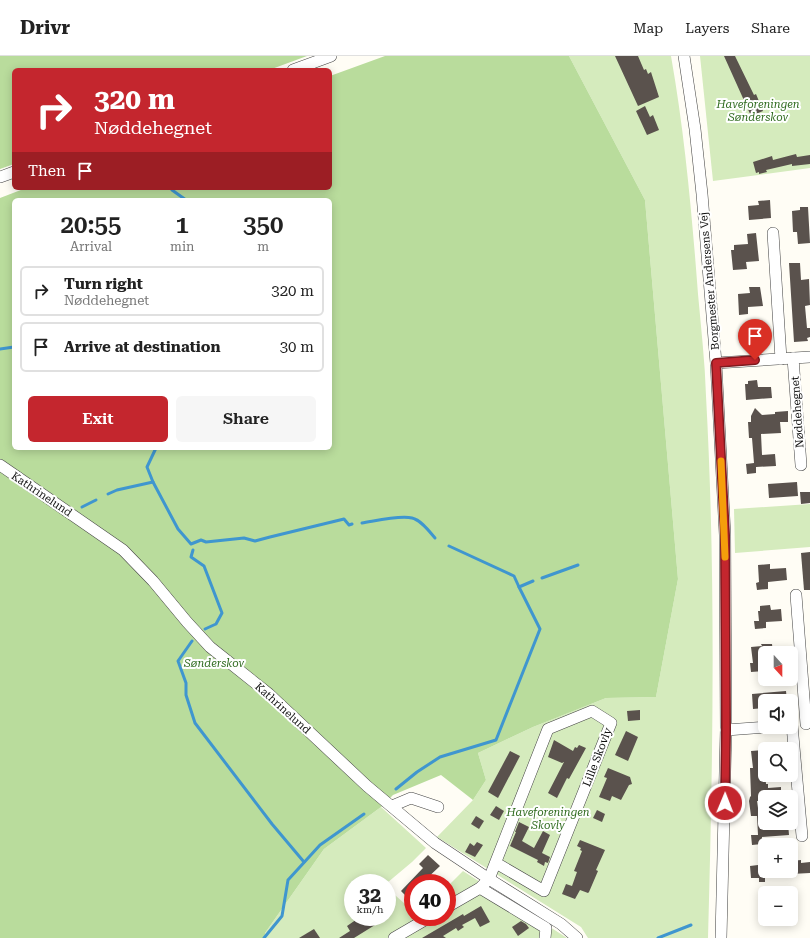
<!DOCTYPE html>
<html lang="en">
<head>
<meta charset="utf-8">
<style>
  :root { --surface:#fff; --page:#f6f6f6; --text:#222; --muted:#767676; --line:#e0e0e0; --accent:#c4262e }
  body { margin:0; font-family:"Roboto Serif",serif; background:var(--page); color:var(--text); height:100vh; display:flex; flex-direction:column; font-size:15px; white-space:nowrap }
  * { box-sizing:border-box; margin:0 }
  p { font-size:13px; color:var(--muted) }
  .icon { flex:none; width:22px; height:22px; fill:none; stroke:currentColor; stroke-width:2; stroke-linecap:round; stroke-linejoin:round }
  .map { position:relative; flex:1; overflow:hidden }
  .side { position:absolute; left:12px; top:142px; width:320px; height:252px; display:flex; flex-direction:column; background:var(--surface); border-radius:6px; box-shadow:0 2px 10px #0003 }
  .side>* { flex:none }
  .hud { position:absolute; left:12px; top:12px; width:320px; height:122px; border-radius:6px; box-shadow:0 2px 10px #0003; background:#c4262e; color:#fff; overflow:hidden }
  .needle { width:26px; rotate:159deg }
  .fabs { position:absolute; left:758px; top:590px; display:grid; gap:8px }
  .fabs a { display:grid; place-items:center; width:40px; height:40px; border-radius:6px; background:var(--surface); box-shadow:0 2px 10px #0003; font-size:20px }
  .speed { position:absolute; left:344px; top:818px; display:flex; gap:8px; font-size:20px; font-weight:700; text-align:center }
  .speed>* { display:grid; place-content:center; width:52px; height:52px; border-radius:50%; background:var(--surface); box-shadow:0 2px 10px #0003; line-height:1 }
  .speed small { font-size:10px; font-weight:400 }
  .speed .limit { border:6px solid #d22; background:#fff; color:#111 }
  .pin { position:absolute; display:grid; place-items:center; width:34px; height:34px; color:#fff; margin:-41px -17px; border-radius:50% 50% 50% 0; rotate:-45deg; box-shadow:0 0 4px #0007 }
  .pin .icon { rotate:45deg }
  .me { position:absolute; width:44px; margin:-22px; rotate:1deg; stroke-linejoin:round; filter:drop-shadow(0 0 3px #0008) }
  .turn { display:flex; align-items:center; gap:14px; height:84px; padding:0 16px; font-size:18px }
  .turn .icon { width:52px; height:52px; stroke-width:2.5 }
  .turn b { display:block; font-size:28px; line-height:34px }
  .then { display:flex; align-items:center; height:38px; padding:0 16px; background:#0003; gap:8px; font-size:15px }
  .eta { display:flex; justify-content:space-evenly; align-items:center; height:68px; text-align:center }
  .eta b { font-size:24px; font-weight:600; line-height:28px }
  .cta { display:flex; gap:8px; margin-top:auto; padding:8px 16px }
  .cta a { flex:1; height:46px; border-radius:6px; background:var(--accent); color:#fff; font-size:16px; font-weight:600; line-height:46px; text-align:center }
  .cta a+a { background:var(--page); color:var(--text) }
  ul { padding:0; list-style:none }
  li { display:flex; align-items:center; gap:12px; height:50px; margin:0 8px 6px; padding:0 8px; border:2px solid var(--line); border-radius:6px }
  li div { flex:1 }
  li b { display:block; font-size:15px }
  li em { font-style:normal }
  header { display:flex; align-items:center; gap:24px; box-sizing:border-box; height:56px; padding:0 20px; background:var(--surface); border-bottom:1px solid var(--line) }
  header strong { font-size:19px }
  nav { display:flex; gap:22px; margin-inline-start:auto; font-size:14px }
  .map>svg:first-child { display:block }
  .green { fill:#d5ebbd }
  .forest { fill:#b9dc9c; fill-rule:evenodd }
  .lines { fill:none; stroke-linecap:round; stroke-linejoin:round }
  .stream { stroke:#3f96cf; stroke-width:3 }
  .building { fill:#5a524d }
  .minor-casing { stroke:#444; stroke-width:12 }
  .minor { stroke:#fff; stroke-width:11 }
  .route-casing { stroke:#7f191e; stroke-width:10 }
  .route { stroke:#c4262e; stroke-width:7 }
  .slow { stroke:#f59e0b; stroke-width:7 }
  .labels { text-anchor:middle; stroke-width:4; stroke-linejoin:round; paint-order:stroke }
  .park-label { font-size:11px; font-style:italic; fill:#2f6b1f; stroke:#fff }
  .street-label { font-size:11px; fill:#111; stroke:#fff }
</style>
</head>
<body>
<header>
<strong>Drivr</strong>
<nav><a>Map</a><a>Layers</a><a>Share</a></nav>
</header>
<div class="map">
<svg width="810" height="882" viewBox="0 0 810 882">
  <rect width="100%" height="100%" fill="#fffdf5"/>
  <g class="green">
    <path d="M569,0H671C685,79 692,159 698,238C701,272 705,306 706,340C716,521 713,702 708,882H588L581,871L437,781L473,744L486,724L478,697L533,671L606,642L656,641L678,523L645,144Z"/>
    <path d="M700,0H810V112L713,125Z"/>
    <path d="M810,448V491L735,497L734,453Z"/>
    <path d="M381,751L426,792L412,806L387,827H353V861H387V832L413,855V861H447V831L463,815L567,882H266L265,877L324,793Z"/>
  </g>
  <g class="forest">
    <path d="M0,0H307L269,14H14V108L0,113Z"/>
    <path d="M385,0H569L645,144L678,523L656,641L606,642L533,671L478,697L486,724L473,744L441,719L393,739L381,751L324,793L265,877L266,882H0V142L26,132H330V20ZM14,144H330V392H14Z"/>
  </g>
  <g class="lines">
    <g class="stream">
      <path d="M172,134L186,144"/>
      <path d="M0,293L14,291"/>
      <path d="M156,392L147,411L153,426L178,473L191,488L201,484L206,486L244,482L255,485L270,481L344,463L349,469L352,468"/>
      <path d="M108,438L117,434L153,426"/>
      <path d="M82,451L96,444"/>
      <path d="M362,467C375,465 399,459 412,462C421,464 429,475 435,482"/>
      <path d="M449,490L514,520L519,531"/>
      <path d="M193,494L191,501L204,510L222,557L216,568L205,573"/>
      <path d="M542,522L578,509"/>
      <path d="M192,585L178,605L186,627V639L195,667L272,768L304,806"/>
      <path d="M396,733L417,716L440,701L496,684L540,573L519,531L533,525"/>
      <path d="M264,882L282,860L288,824L320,789L364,758"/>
      <path d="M658,882L691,869"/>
    </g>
  </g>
  <g class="building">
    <path d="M615,0H638L644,14L646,13L648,18L651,16L659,41L638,50Z"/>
    <path d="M724,0H735L754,39L756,38L763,55L751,60Z"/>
    <path d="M645,50L650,61L653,59L659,74L647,79L636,55Z"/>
    <path d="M796,98L797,101L810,99V108L792,110V108L766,114L767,116L759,118V116L756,117L753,106L772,100L773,104Z"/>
    <path d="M770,144L771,162L749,164L748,150L759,149L758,145Z"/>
    <path d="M800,151H808L810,187L798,188L797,176H793L792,155L800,154Z"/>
    <path d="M756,177L759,205L746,206L747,213L733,214L731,194H734V189L748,188L747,178Z"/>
    <path d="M789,207H800L801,224L809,223L810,249L805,250L807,272H810V281L807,282L808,285L794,286Z"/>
    <path d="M749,231H760L763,250L748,251V258L739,259L738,238L750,237Z"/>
    <path d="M758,267L759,270H763L764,280H760V288L744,290L743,268Z"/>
    <path d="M757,324L758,331H771L772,342L746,344L745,328H748V325Z"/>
    <path d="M755,352L762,359L775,358V356L788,355V366H780L781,377L761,378L762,399L775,398L776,410L756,411V417L747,418L746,408L754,407L752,382H749L748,366H751V360Z"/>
    <path d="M797,426L798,440L769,442L768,428Z"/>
    <path d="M800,436H810V447L801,448Z"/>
    <path d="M810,496V534H804L801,497Z"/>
    <path d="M770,508V513L786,512L787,524L768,526V533L757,534L756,527L759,526L758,509Z"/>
    <path d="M770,549L771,554L781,553L782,565L766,566V572L755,573L754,565H759L758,555H760V550Z"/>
    <path d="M761,588H772L773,597H765L764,615L751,616L750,607H753L751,591L762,590Z"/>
    <path d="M786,635L787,645H765V652L753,653L752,638Z"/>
    <path d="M640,654V664L628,665L627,655Z"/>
    <path d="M626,675L638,681L628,705L615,699Z"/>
    <path d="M554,684L573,695L575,691L577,692L579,689L586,692L569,723L567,722L557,742L548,737L564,706L562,707L548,701Z"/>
    <path d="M765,694L764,706L766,728H768V732L781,731V741H765V745H757L759,759H765V767H788L789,779L762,781V788L752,789L751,779H758L757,760H751L749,745L750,741L751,740L750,712H753L751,695Z"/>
    <path d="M510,695L520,700L498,742L488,736Z"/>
    <path d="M608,712L630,721L632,728L629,729L621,744L612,740L610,745L599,741L607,722L604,721Z"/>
    <path d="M496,750L504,755L499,764L490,759Z"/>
    <path d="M597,754L605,758L602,766L593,762Z"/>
    <path d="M476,760L484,765L479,773L471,768Z"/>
    <path d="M519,766L529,771L522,785L534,792L543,775L550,779L542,797L550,801L548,807L545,806L544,810L537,806L538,804L510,790L516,776H515Z"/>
    <path d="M580,784L605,794L596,814L598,815L589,836L588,837L580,834L575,843L562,838L566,828L572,830L577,816L574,815L582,795L580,794L581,792L577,790Z"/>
    <path d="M477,786L483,789L475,801L465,796L470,787L474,790Z"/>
    <path d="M428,799L440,810L422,827H413V836L408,842L401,835L423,812L419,808Z"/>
    <path d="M765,802V826H759V822H751L750,810L758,809V803Z"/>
    <path d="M801,804V807L810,806V817L791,818V805Z"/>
    <path d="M481,850L490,866L480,871L475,862L462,869L464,871L458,875L456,872L443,880L446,882H422L463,858L464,860Z"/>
    <path d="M360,861H363L366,866L371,862L375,869L354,882H339L350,875L347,870Z"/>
    <path d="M521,865L526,868L529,872L518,880L512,871Z"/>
    <path d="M314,873L320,882H299Z"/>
  </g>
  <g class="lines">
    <g class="minor-casing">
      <g id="minor">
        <path d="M684,0L695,73L702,138L716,307L725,479L726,674L721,882"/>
        <path d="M293,14L331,0"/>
        <path d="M0,121L14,116"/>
        <path d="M773,177L781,303"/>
        <path d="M793,302L801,409"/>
        <path d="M716,307L810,301"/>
        <path d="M0,409L123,494L153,525L187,566L210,591L269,638L367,730L435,787L489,823L561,868L577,882"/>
        <path d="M796,539L806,668"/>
        <path d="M792,669L802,780"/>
        <path d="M726,674L766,671"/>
        <path d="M392,750L411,742L438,751"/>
        <path d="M480,832L546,872L545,882"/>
        <path d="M447,851L480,832L489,823L548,673L592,655L611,667L544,835L496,807"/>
        <path d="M394,882L430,861"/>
      </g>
    </g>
    <use href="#minor" class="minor"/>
  </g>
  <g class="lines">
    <g class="route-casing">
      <path id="route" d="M725,747L726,674L725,479L716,307L755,304"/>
    </g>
    <use href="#route" class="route"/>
    <path class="slow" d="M721,405L725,501"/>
  </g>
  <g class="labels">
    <g class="park-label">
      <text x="758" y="52">Haveforeningen<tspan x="758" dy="13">Sønderskov</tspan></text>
      <text x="214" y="611">Sønderskov</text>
      <text x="548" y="760">Haveforeningen<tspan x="548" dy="13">Skovly</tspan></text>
    </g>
    <g class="street-label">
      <text transform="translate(709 225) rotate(-95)" y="4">Borgmester Andersens Vej</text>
      <text transform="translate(797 356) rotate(-94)" y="4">Nøddehegnet</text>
      <text transform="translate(42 438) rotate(34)" y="4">Kathrinelund</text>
      <text transform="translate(283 652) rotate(42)" y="4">Kathrinelund</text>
      <text transform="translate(597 701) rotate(-69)" y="4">Lille Skovly</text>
    </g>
  </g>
</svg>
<div class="fabs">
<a><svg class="needle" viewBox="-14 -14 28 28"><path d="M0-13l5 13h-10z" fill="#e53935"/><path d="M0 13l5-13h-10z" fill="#767676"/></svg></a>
<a><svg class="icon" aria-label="sound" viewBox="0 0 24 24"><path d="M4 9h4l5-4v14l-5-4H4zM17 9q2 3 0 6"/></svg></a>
<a><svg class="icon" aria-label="search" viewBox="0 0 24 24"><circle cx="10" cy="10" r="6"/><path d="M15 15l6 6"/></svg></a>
<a><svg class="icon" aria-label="layers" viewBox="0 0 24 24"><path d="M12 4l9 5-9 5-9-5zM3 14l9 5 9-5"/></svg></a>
<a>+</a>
<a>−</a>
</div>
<div class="speed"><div>32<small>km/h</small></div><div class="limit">40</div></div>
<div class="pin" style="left:755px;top:304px;background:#d93025"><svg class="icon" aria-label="arrive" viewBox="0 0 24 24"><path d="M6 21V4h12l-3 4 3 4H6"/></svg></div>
<svg class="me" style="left:725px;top:747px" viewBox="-20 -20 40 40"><circle r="17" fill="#c4262e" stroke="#fff" stroke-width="3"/><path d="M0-11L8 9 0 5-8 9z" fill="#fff"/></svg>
<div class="hud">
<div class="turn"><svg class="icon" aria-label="right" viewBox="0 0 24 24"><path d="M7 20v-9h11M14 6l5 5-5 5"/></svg><div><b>320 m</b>Nøddehegnet</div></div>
<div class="then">Then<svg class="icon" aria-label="arrive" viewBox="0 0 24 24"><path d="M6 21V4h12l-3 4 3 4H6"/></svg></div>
</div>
<section class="side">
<div class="eta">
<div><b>20:55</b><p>Arrival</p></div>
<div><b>1</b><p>min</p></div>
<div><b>350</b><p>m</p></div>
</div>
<ul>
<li><svg class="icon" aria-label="right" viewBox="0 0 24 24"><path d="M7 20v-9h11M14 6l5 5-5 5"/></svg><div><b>Turn right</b><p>Nøddehegnet</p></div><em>320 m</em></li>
<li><svg class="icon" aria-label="arrive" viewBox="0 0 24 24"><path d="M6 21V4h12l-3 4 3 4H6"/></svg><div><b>Arrive at destination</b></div><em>30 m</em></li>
</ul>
<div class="cta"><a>Exit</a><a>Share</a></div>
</section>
</div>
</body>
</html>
